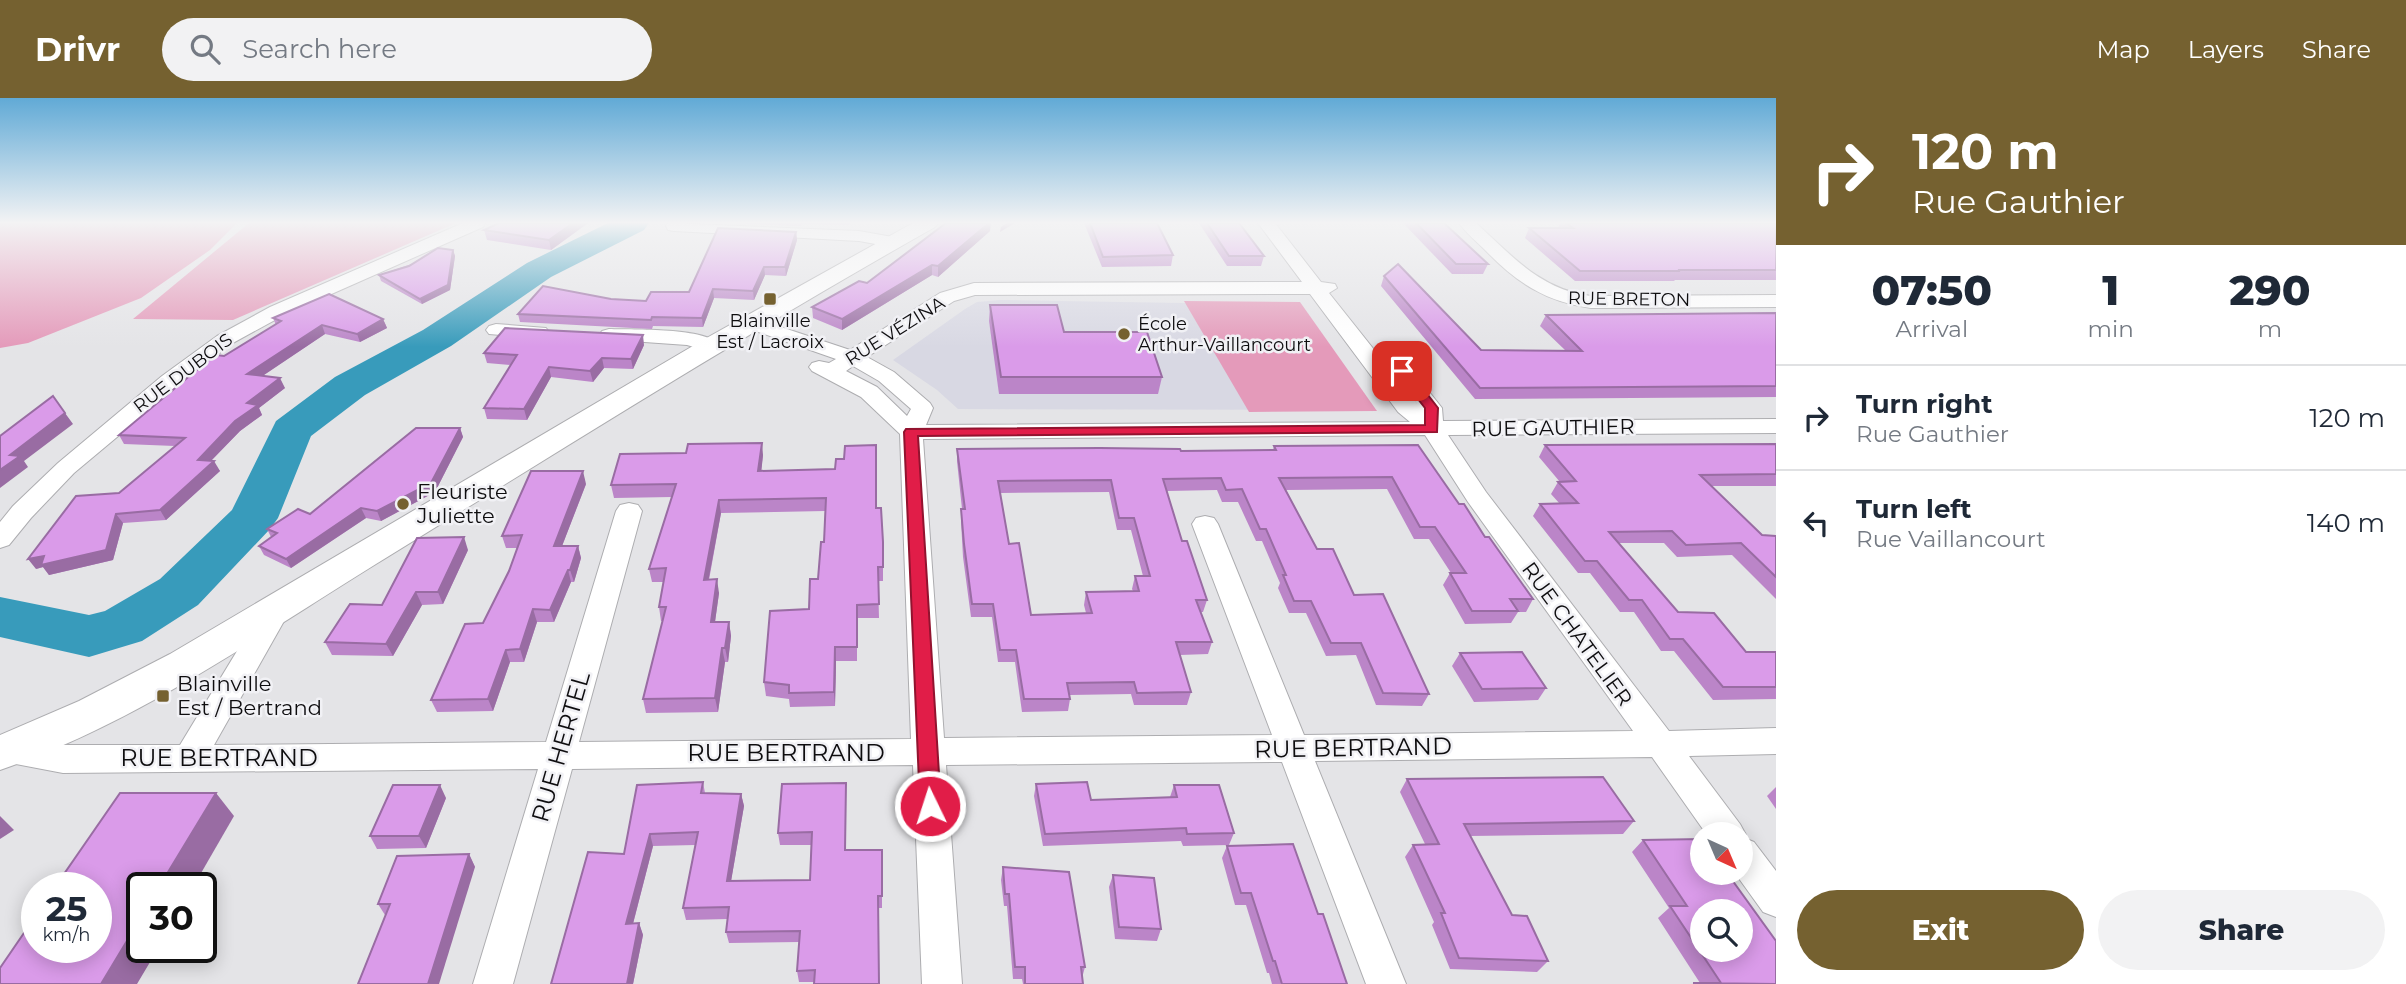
<!DOCTYPE html>
<html lang="en">
<head>
<meta charset="utf-8">
<style>
  :root { --surface:#fff; --page:#f2f2f3; --text:#1f2937; --muted:#747a83; --line:#e0e1e3; --accent:#756130 }
  body { margin:0; font-family:Montserrat,sans-serif; background:var(--page); color:var(--text); height:100vh; display:flex; flex-direction:column; font-size:26px; white-space:nowrap }
  * { box-sizing:border-box; margin:0 }
  p { font-size:23px; color:var(--muted) }
  .icon { flex:none; width:38px; height:38px; fill:none; stroke:currentColor; stroke-width:2; stroke-linecap:round; stroke-linejoin:round }
  .map { position:relative; flex:1; overflow:hidden }
  .panel { display:flex; flex-direction:column; background:var(--surface); width:630px }
  .panel>* { flex:none }
  .top-card { background:#756130; color:#fff; overflow:hidden }
  .needle { width:46px; rotate:136deg }
  .tools { position:absolute; left:1690px; top:724px; display:grid; gap:14px }
  .tools a { display:grid; place-items:center; width:63px; height:63px; border-radius:50%; background:var(--surface); box-shadow:0 4px 18px #0003; font-size:35px }
  .speed { position:absolute; left:21px; top:774px; display:flex; gap:14px; font-size:35px; font-weight:700; text-align:center }
  .speed>* { display:grid; place-content:center; width:91px; height:91px; border-radius:50%; background:var(--surface); box-shadow:0 4px 18px #0003; line-height:1 }
  .speed small { font-size:18px; font-weight:400 }
  .speed .limit { border:4px solid #111; border-radius:10px; background:#fff; color:#111 }
  .pin { position:absolute; display:grid; place-items:center; width:60px; height:60px; color:#fff; margin:-30px; border-radius:14px; box-shadow:0 4px 10px #0006 }
  .me { position:absolute; width:77px; margin:-38px; rotate:356deg; stroke-linejoin:round; filter:drop-shadow(0 0 5px #0008) }
  .turn { display:flex; align-items:center; gap:24px; height:147px; padding:0 21px; font-size:32px }
  .turn .icon { width:91px; height:91px; stroke-width:2.5 }
  .turn b { display:block; font-size:49px; line-height:60px }
  .eta { display:flex; justify-content:space-evenly; align-items:center; height:119px; text-align:center }
  .eta b { font-size:42px; font-weight:800; line-height:49px }
  .primary-button { display:flex; gap:14px; margin-top:auto; padding:14px 21px }
  .primary-button a { flex:1; height:80px; border-radius:42px; background:var(--accent); color:#fff; font-size:28px; font-weight:800; line-height:80px; text-align:center }
  .primary-button a+a { background:var(--page); color:var(--text) }
  ul { padding:0; list-style:none }
  li { display:flex; align-items:center; gap:21px; height:105px; padding:0 21px; border-top:2px solid var(--line) }
  li div { flex:1 }
  li b { display:block; font-size:26px }
  li em { font-style:normal }
  header { display:flex; align-items:center; gap:42px; box-sizing:border-box; height:98px; padding:0 35px; background:var(--accent); color:#fff }
  header strong { font-size:33px }
  nav { display:flex; gap:38px; margin-inline-start:auto; font-size:24px }
  .search { width:490px; height:63px; background:var(--page); display:flex; align-items:center; gap:18px; box-sizing:border-box; padding:0 24px; border-radius:38px; color:var(--muted); font-size:26px }
  main { display:flex; flex:1; min-height:0 }
  .map>svg:first-child { display:block }
  .built { fill:#d8d8e3 }
  .green { fill:#e49aba }
  .lines { fill:none; stroke-linecap:round; stroke-linejoin:round }
  .river { fill:#389bbb; fill-rule:evenodd }
  .minor-casing { stroke:#adadb0; stroke-width:2 }
  .tertiary-casing { stroke:#adadb0; stroke-width:2 }
  .minor { fill:#fff; fill-rule:evenodd }
  .tertiary { fill:#fff; fill-rule:evenodd }
  .wall { fill:#bb85c8; fill-rule:evenodd }
  .shaded-wall { fill:#996ca3 }
  .building { fill:#da9be9; stroke:#996ca3; stroke-width:2; fill-rule:evenodd }
  .route { fill:#e11d48; stroke:#92132f; stroke-width:2 }
  .poi-dot { fill:#756130; stroke:#f1f1f5; stroke-width:2.5 }
  .labels { text-anchor:middle; stroke-width:5; stroke-linejoin:round; paint-order:stroke }
  .far-street-label { font-size:18px; fill:#0e0d0f; stroke:#f1f1f5 }
  .far-poi-label { font-size:18px; fill:#0e0d0f; stroke:#f1f1f5 }
  .street-label { font-size:21px; fill:#0e0d0f; stroke:#f1f1f5 }
  .poi-label { font-size:21px; fill:#0e0d0f; stroke:#f1f1f5; text-anchor:start }
  .near-street-label { font-size:24px; fill:#0e0d0f; stroke:#f1f1f5 }
</style>
</head>
<body>
<header>
<strong>Drivr</strong>
<div class="search"><svg class="icon" aria-label="search" viewBox="0 0 24 24"><circle cx="10" cy="10" r="6"/><path d="M15 15l6 6"/></svg>Search here</div>
<nav><a>Map</a><a>Layers</a><a>Share</a></nav>
</header>
<main>
<div class="map">
<svg width="1776" height="886" viewBox="0 0 1776 886">
  <rect width="100%" height="100%" fill="#e4e4e7"/>
  <path class="built" d="M1001,202L1298,207L1371,312L958,311L937,292L893,262L965,211L977,204Z"/>
  <g class="green">
    <path d="M0,125H237L210,152L141,200L28,245L0,250Z"/>
    <path d="M249,125H456L233,222L133,221Z"/>
    <path d="M1184,203L1300,204L1377,313L1249,314Z"/>
  </g>
  <g class="lines">
    <path class="river" d="M608,125H649L644,132L551,179L451,248L365,297L311,338L278,420L270,431L198,507L142,543L89,559L0,539V499L89,517L105,513L160,481L232,412L276,323L335,279L423,232L527,165Z"/>
    <g class="minor-casing">
      <g id="minor">
        <path d="M463,125H485L483,129L284,217L231,246L178,288L74,375L31,420L9,447L0,450V424L13,408L58,365L162,278L217,238L270,209Z"/>
        <path d="M668,125L859,133L898,140L901,144L892,149L859,143L674,133L668,132L666,128Z"/>
        <path d="M1258,125H1275L1321,184L1335,186L1337,190L1329,195L1418,307L1379,256L1382,252H1396L1442,310L1443,323L1776,321V335L1448,337L1486,394L1669,633L1776,630V656L1689,658L1740,726L1746,737L1744,740L1754,744L1776,773V819L1763,814L1735,775H1741V737H1707L1652,659L1315,663L1406,886H1366L1282,664L946,667L962,886H922L913,667L572,671L513,886H473L538,671L63,675L0,663V637L63,647H180L268,502L278,499L288,502L292,509L214,647L546,644L616,413L620,407L629,405L638,407L642,413L579,644L911,641L900,336L861,299L812,273L809,269L812,265L819,263L829,265L836,261L744,229L741,225L751,219L850,252L940,195L974,185L1302,184ZM1310,196L1398,314L1410,324L926,327L933,310L930,305L894,274L867,259L954,203L975,197ZM853,268L879,283L911,311L907,318L877,289L846,273ZM1425,337L1468,404L1633,633L1304,637L1218,426L1214,420L1205,418L1196,420L1192,426L1272,637L944,640L923,341Z"/>
        <path d="M1459,125H1476C1512,158 1541,192 1591,198L1776,197V209L1591,210C1546,204 1517,185 1486,153C1477,144 1466,135 1459,125Z"/>
        <path d="M496,226L546,230L549,234L546,238L539,240L489,236L486,232L489,228Z"/>
        <path d="M609,231C633,232 707,229 721,248L718,252L711,254L687,247L602,241L599,237L602,233Z"/>
      </g>
    </g>
    <g class="tertiary-casing">
      <path id="tertiary" d="M913,125H938L935,129C745,236 561,352 376,466C256,540 135,626 0,672V637L79,603L170,556L703,242Z"/>
    </g>
    <use href="#minor" class="minor"/>
    <use href="#tertiary" class="tertiary"/>
  </g>
  <g class="wall">
    <path d="M499,125H588L551,152L487,142L484,132Z"/>
    <path d="M729,125H850L849,127L802,126L801,128Z"/>
    <path d="M1084,125H1157L1173,157L1171,168L1102,169Z"/>
    <path d="M1199,125H1239L1264,158L1261,168H1227Z"/>
    <path d="M1403,125H1444L1488,166L1483,176H1452Z"/>
    <path d="M1560,125H1776V182H1675L1674,183H1575L1525,140L1529,130H1558Z"/>
    <path d="M990,133L938,179L932,177L842,232L813,220L812,209Z"/>
    <path d="M796,134L797,142L786,178L765,177L754,202L714,200L703,229L653,228L652,231L520,224L518,216L611,201L646,203L689,194Z"/>
    <path d="M453,152L455,158L450,192L422,206L381,183L379,177Z"/>
    <path d="M1384,178L1481,252H1565L1540,228L1546,217L1776,215V299L1475,301L1381,188Z"/>
    <path d="M990,207L1064,234L1162,279L1158,296H999L989,223Z"/>
    <path d="M273,220L383,221L387,230L360,244L325,236L262,278L285,290L259,310L262,317L240,333L211,363L220,373L166,422L123,425L113,462L49,477L43,469L36,471L119,395L175,348L124,346L119,337L224,258L276,227Z"/>
    <path d="M644,247L633,271L604,270L593,284L551,279L527,322L487,321L484,310L511,267L487,265L484,255Z"/>
    <path d="M460,330L463,339L435,394L381,423L366,420L291,470L264,457L259,448L271,439L267,431L310,416Z"/>
    <path d="M1776,346V388H1712L1762,437L1776,438V501L1732,457L1677,459L1664,445H1619L1678,514L1746,554H1776V601L1713,602L1674,553H1661L1634,514H1620L1590,475H1578L1533,418L1540,406H1560L1551,396L1558,384H1560L1539,359L1545,347Z"/>
    <path d="M1418,347L1459,406L1533,501L1526,514H1518L1511,525L1465,526L1443,487L1450,475H1451L1429,441H1414L1387,391L1286,392L1317,451L1354,497L1429,596L1422,608L1376,607L1356,557L1326,558L1306,515H1289L1278,490L1280,485L1262,443H1256L1238,404H1222L1217,392L1167,393L1182,443L1207,502L1203,514H1201L1212,544L1208,556L1180,557L1191,594L1187,607H1134L1131,596L1070,597V601L1068,613L1022,614L1015,564H998L992,519H971L963,459L961,423V411H962L957,363V351L1181,353L1273,352L1274,348ZM1109,394L1117,432H1131L1143,478H1135L1132,491L1133,493L1086,494L1084,507L1086,515L1031,517L1009,446L1000,395Z"/>
    <path d="M763,357L761,373L876,410L883,444V483H878L879,520H857V563H836L835,608L790,609L789,601L766,598L764,584L809,511L818,481L824,444L825,413L721,415L709,482L719,495L715,524H729L731,538L728,564H725L718,614L646,615L643,601L663,523H661L659,509L664,484H652L649,471L672,399L614,400L611,387Z"/>
    <path d="M586,386L562,448H578L581,460L574,484H571L554,524H537L524,564H510L493,613L437,614L431,602L483,525L509,473L517,450H506L502,438Z"/>
    <path d="M468,452L443,506L422,507L393,558L332,557L325,544Z"/>
    <path d="M1460,555L1546,590L1538,602L1474,604L1452,568Z"/>
    <path d="M1407,681L1634,723L1623,736L1470,738L1512,817L1548,863L1537,874L1450,871L1432,827L1434,824L1405,759L1413,747L1425,746L1400,694Z"/>
    <path d="M703,684L705,695L741,696L744,708L731,783L810,782L811,747H780L778,735L846,685V752H882V810H878L814,884H799L797,873L799,844L729,845L726,834L728,821L686,822L683,810L695,747L653,748L633,826L639,825L643,837L633,886L624,756Z"/>
    <path d="M1036,686L1091,702L1170,699L1174,687L1234,735L1229,747L1183,748L1181,743L1043,748L1034,698Z"/>
    <path d="M1776,689V711L1767,698Z"/>
    <path d="M446,700L426,750L377,751L370,738Z"/>
    <path d="M1643,742L1776,886H1692L1700,885L1658,820L1669,810L1632,754Z"/>
    <path d="M1227,748L1318,816L1347,886H1272L1269,875H1267L1246,807H1235L1222,760Z"/>
    <path d="M469,756L475,769L385,817L378,806Z"/>
    <path d="M1003,769L1085,869L1082,880L1083,886H1023L1022,881H1013L1007,808H1004L1001,782Z"/>
    <path d="M1113,777L1161,831L1157,843L1115,841L1109,789Z"/>
  </g>
  <g class="shaded-wall">
    <path d="M573,125H588L551,152L549,142Z"/>
    <path d="M989,125H991L990,133L938,179V168Z"/>
    <path d="M1007,125H1015L1000,134L1001,129Z"/>
    <path d="M796,134L797,142L786,178L785,169Z"/>
    <path d="M453,152L455,158L450,192L422,206L420,201Z"/>
    <path d="M932,167V177L842,232V221Z"/>
    <path d="M764,169L765,177L754,202L753,193Z"/>
    <path d="M713,191L714,200L703,229L702,220Z"/>
    <path d="M383,221L387,230L360,244L357,236Z"/>
    <path d="M322,227L325,236L252,285L247,276Z"/>
    <path d="M643,237L644,247L633,271L631,261Z"/>
    <path d="M602,260L604,270L593,284L590,273Z"/>
    <path d="M549,269L551,279L527,322L524,311Z"/>
    <path d="M280,280L285,290L259,310L262,317L240,333L203,371L198,362L247,305Z"/>
    <path d="M65,315L73,326L24,363L28,369L0,390V372L10,357Z"/>
    <path d="M460,330L463,339L435,394L381,423L377,413Z"/>
    <path d="M762,345L763,357L760,386L758,373Z"/>
    <path d="M214,363L220,373L166,422L160,412Z"/>
    <path d="M583,373L586,386L557,461L554,448Z"/>
    <path d="M719,402L721,415L706,495L704,482Z"/>
    <path d="M361,410L366,420L291,470L286,461Z"/>
    <path d="M116,416L123,425L113,462L49,477L43,469L36,471L28,461Z"/>
    <path d="M464,439L468,452L443,506L438,494Z"/>
    <path d="M578,448L581,460L574,484L570,472Z"/>
    <path d="M568,472L571,484L554,524L550,512Z"/>
    <path d="M717,481L719,495L713,538L711,524Z"/>
    <path d="M416,494L422,507L393,558L386,546Z"/>
    <path d="M533,511L537,524L524,564L520,551Z"/>
    <path d="M729,524L731,538L728,564L725,550Z"/>
    <path d="M835,549L836,563L835,608L834,594Z"/>
    <path d="M722,550L725,564L718,614L715,600Z"/>
    <path d="M506,552L510,564L493,613L488,601Z"/>
    <path d="M440,687L446,700L426,750L419,738Z"/>
    <path d="M216,695L234,718L193,789H159Z"/>
    <path d="M741,696L744,708L729,795L727,783Z"/>
    <path d="M0,718L14,732L0,741Z"/>
    <path d="M650,736L653,748L630,837L626,826Z"/>
    <path d="M469,756L475,769L439,886H428Z"/>
    <path d="M142,818V849H159L137,886H101Z"/>
    <path d="M639,825L643,837L633,886H627Z"/>
  </g>
  <g class="building">
    <path d="M499,125H573L549,142L484,132Z"/>
    <path d="M946,125H989L938,168L932,167L842,221L812,209L859,183L867,185Z"/>
    <path d="M1090,125H1157L1173,157L1103,159Z"/>
    <path d="M1207,125H1239L1264,158H1229Z"/>
    <path d="M1416,125H1444L1488,166H1456Z"/>
    <path d="M1566,125H1776V172H1678L1680,173H1580L1529,130H1573Z"/>
    <path d="M718,130L796,134L785,169H764L753,193L713,191L702,220L652,219L651,222L518,216L543,188L611,201L646,203L651,194H689Z"/>
    <path d="M438,150L453,152L448,187L420,201L379,177L409,168Z"/>
    <path d="M1398,166L1481,252L1582,253L1546,217L1776,215V288L1480,290L1384,178Z"/>
    <path d="M329,196L383,221L357,236L322,227L247,276L280,280L247,305L258,307L235,323L198,362L214,363L160,412L116,416L106,452L41,467L44,458L28,461L76,398L119,395L185,340L119,337L211,260L216,257L224,258L281,223L273,220Z"/>
    <path d="M990,207H1057L1064,234H1147L1162,279H1001Z"/>
    <path d="M505,230L643,237L631,261L602,260L590,273L549,269L524,311L484,310L517,257L484,255Z"/>
    <path d="M53,298L65,315L10,357L20,358L0,372V338Z"/>
    <path d="M416,330H460L431,385L377,413L361,410L286,461L259,448L277,435L267,431L298,411L310,416Z"/>
    <path d="M762,345L758,373L835,371L836,361H844L845,348L876,347V410H881L883,444V469H878L879,506L857,507V549H835L834,594L789,595V587L764,584L770,513L809,511L810,481H818L821,444H824L826,400L719,402L704,482L717,481L711,524H729L725,550H722L715,600L643,601L666,509H659L666,470L649,471L676,386L611,387L620,356L686,355L688,346Z"/>
    <path d="M1776,346V376L1700,377L1762,437L1776,438V479L1741,445L1686,447L1672,433L1609,434L1678,514L1714,515L1746,554H1776V589H1723L1683,541H1670L1642,502H1629L1597,463H1585L1540,406L1578,405L1558,384L1576,383L1545,347Z"/>
    <path d="M1418,347L1459,406H1464L1485,439H1489L1533,501H1510L1518,513H1472L1450,475H1466L1435,429H1420L1392,379L1279,380L1317,451H1333L1354,497L1383,496L1429,596L1383,595L1361,545H1331L1311,503H1294L1283,477H1286L1266,431H1260L1242,391L1226,392L1221,380L1163,381L1182,443H1187L1207,502H1196L1212,544H1176L1191,594L1137,595L1134,584L1067,585L1070,601H1024L1016,552H1000L993,506H972L964,446L961,411H965L957,351L1100,350L1180,351L1181,353L1276,352L1274,348ZM1111,382L1119,420H1134L1150,478H1135L1139,493L1086,494L1092,515L1031,517L1019,445L1009,446L998,383Z"/>
    <path d="M531,373H583L554,448H578L570,472H568L550,512L533,511L520,551L506,552L488,601L431,602L465,526L483,525L509,473L522,437L502,438Z"/>
    <path d="M464,439L438,494H416L386,546L325,544L350,506L382,507L417,440Z"/>
    <path d="M1522,554L1546,590L1482,591L1460,555Z"/>
    <path d="M1603,679L1634,723L1464,726L1512,817L1527,818L1548,863L1459,860L1441,815H1445L1413,747L1439,746L1407,681Z"/>
    <path d="M703,684L701,695L741,696L727,783L810,782L812,734L778,735L782,686L846,685L845,752H882V798H878L879,886H814L815,872L797,873L800,833L726,834L729,809L683,810L698,734L650,736L626,826L639,825L627,886H551L588,754L624,756L637,687Z"/>
    <path d="M1087,684L1091,702L1177,699L1174,687H1219L1234,735L1187,736L1186,730L1045,736L1036,686Z"/>
    <path d="M393,687H440L419,738H370Z"/>
    <path d="M120,695H216L159,789H142V818L101,886H0V870L37,816V849H96V789H55Z"/>
    <path d="M1702,741L1703,775H1727L1776,843V886L1693,885H1721L1670,808H1687L1643,742ZM1703,814H1741V852H1703Z"/>
    <path d="M1293,746L1318,816H1323L1347,886H1282L1275,863H1273L1251,795H1241L1227,748Z"/>
    <path d="M469,756L428,886H358L390,806H378L397,758Z"/>
    <path d="M1003,769L1069,774L1085,869H1081L1083,886H1025V869H1015L1009,796H1005Z"/>
    <path d="M1113,777L1154,780L1161,831L1119,829Z"/>
  </g>
  <linearGradient id="sky" x2="0" y2="1"><stop stop-color="#61aad6"/><stop offset="0.5" stop-color="#f3f3f4"/><stop offset="1" stop-color="#f3f3f4" stop-opacity="0"/></linearGradient>
  <rect width="1776" height="249" fill="url(#sky)"/>
  <path class="route" d="M1402,269L1407,270L1438,310L1437,334L918,338L941,708L938,714L930,717L923,714L920,708L904,334L906,331L1425,327V310L1396,273Z"/>
  <g class="poi-dot">
    <rect x="763" y="194" width="14" height="14" rx="3.5"/>
    <circle cx="1124" cy="236" r="7"/>
    <circle cx="403" cy="406" r="7"/>
    <rect x="156" y="591" width="14" height="14" rx="3.5"/>
  </g>
  <g class="labels">
    <g class="far-street-label">
      <text transform="translate(1629 201) rotate(1)" y="6">RUE BRETON</text>
      <text transform="translate(895 233) rotate(-32)" y="6">RUE VÉZINA</text>
      <text transform="translate(183 275) rotate(-37)" y="6">RUE DUBOIS</text>
    </g>
    <g class="far-poi-label">
      <text x="770" y="229">Blainville<tspan x="770" dy="21">Est / Lacroix</tspan></text>
      <text x="1138" y="232" text-anchor="start">École<tspan x="1138" dy="21">Arthur-Vaillancourt</tspan></text>
    </g>
    <g class="street-label">
      <text transform="translate(1553 330) rotate(-1)" y="7">RUE GAUTHIER</text>
      <text transform="translate(1577 536) rotate(54)" y="7">RUE CHATELIER</text>
    </g>
    <g class="poi-label">
      <text x="417" y="401">Fleuriste<tspan x="417" dy="24">Juliette</tspan></text>
      <text x="177" y="593">Blainville<tspan x="177" dy="24">Est / Bertrand</tspan></text>
    </g>
    <g class="near-street-label">
      <text transform="translate(561 649) rotate(-74)" y="8">RUE HERTEL</text>
      <text transform="translate(1353 650) rotate(-1)" y="8">RUE BERTRAND</text>
      <text x="786" y="663">RUE BERTRAND</text>
      <text x="219" y="668">RUE BERTRAND</text>
    </g>
  </g>
</svg>
<div class="tools">
<a><svg class="needle" viewBox="-14 -14 28 28"><path d="M0-13l5 13h-10z" fill="#e53935"/><path d="M0 13l5-13h-10z" fill="#747a83"/></svg></a>
<a><svg class="icon" aria-label="search" viewBox="0 0 24 24"><circle cx="10" cy="10" r="6"/><path d="M15 15l6 6"/></svg></a>
</div>
<div class="speed"><div>25<small>km/h</small></div><div class="limit">30</div></div>
<div class="pin" style="left:1402px;top:273px;background:#d93025"><svg class="icon" aria-label="arrive" viewBox="0 0 24 24"><path d="M6 21V4h12l-3 4 3 4H6"/></svg></div>
<svg class="me" style="left:930px;top:708px" viewBox="-20 -20 40 40"><circle r="17" fill="#e11d48" stroke="#fff" stroke-width="3"/><path d="M0-11L8 9 0 5-8 9z" fill="#fff"/></svg>
</div>
<section class="panel">
<div class="top-card">
<div class="turn"><svg class="icon" aria-label="right" viewBox="0 0 24 24"><path d="M7 20v-9h11M14 6l5 5-5 5"/></svg><div><b>120 m</b>Rue Gauthier</div></div>
</div>
<div class="eta">
<div><b>07:50</b><p>Arrival</p></div>
<div><b>1</b><p>min</p></div>
<div><b>290</b><p>m</p></div>
</div>
<ul>
<li><svg class="icon" aria-label="right" viewBox="0 0 24 24"><path d="M7 20v-9h11M14 6l5 5-5 5"/></svg><div><b>Turn right</b><p>Rue Gauthier</p></div><em>120 m</em></li>
<li><svg class="icon" aria-label="left" viewBox="0 0 24 24"><path d="M17 20v-9H6M10 6l-5 5 5 5"/></svg><div><b>Turn left</b><p>Rue Vaillancourt</p></div><em>140 m</em></li>
</ul>
<div class="primary-button"><a>Exit</a><a>Share</a></div>
</section>
</main>
</body>
</html>
